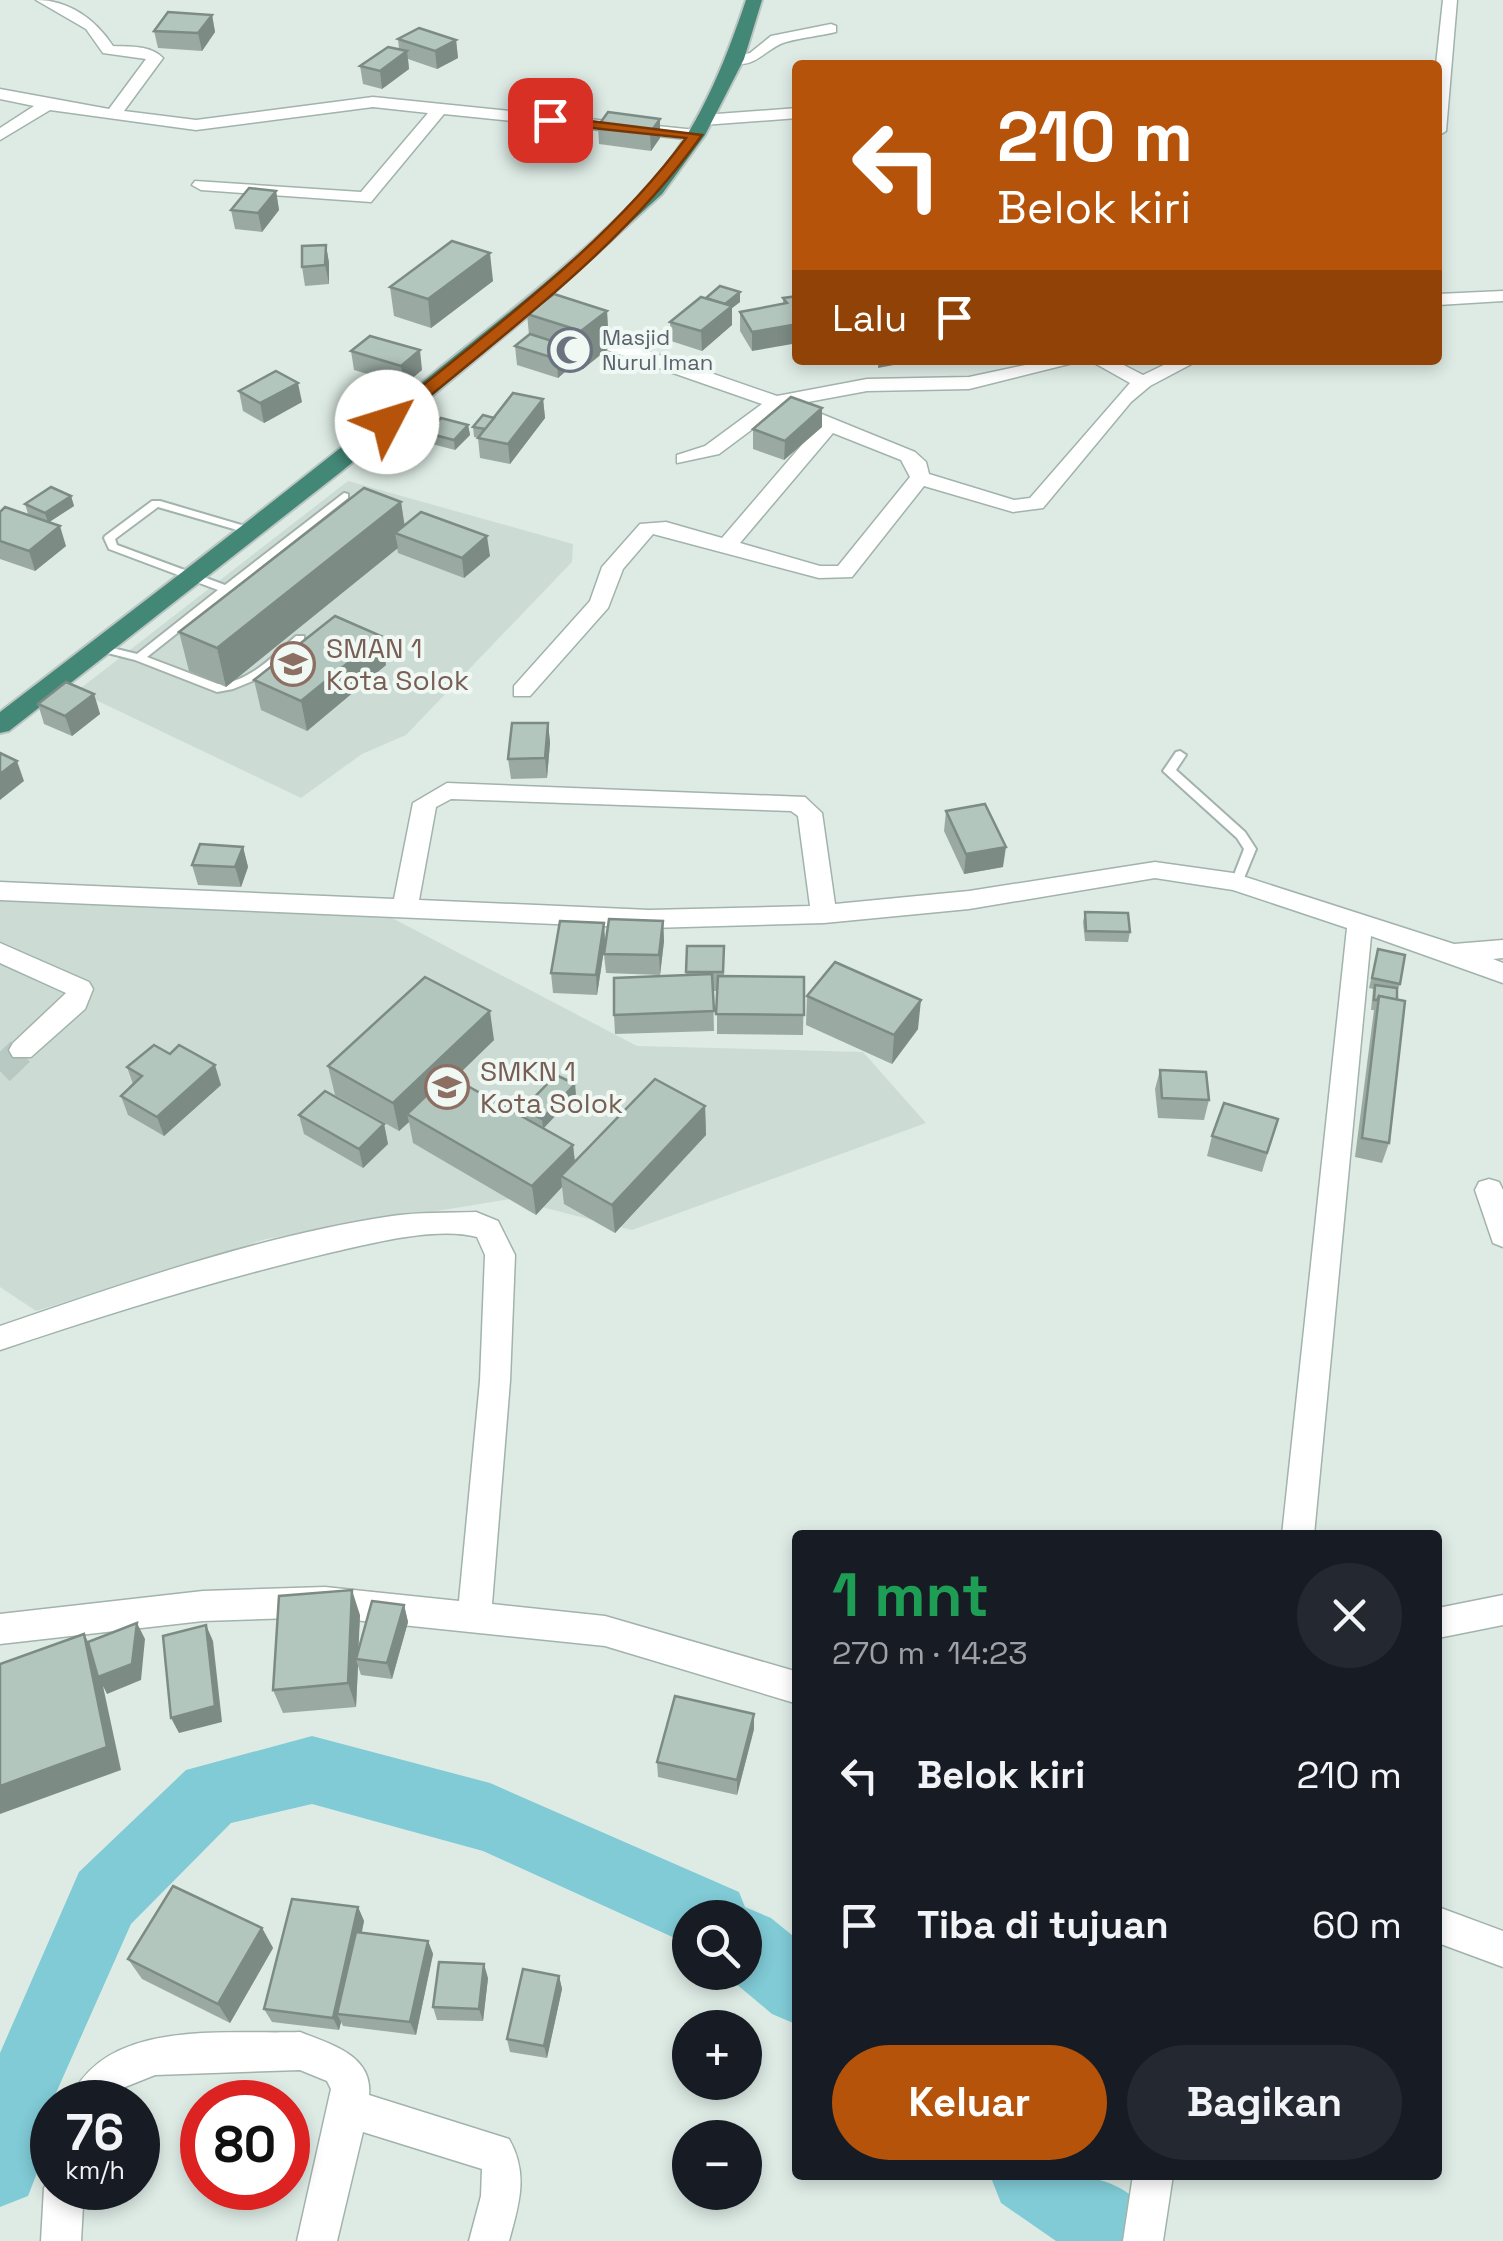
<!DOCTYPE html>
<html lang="id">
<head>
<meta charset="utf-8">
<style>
  :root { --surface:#171b24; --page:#242831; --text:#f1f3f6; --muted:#9ea1a6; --accent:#b45309 }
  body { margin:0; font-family:"Space Grotesk",sans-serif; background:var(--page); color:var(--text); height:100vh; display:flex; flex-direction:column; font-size:38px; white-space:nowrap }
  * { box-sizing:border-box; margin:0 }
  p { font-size:32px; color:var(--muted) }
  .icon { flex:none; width:55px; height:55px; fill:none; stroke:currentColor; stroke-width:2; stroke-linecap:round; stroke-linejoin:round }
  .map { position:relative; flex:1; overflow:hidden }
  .side { position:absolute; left:792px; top:1530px; width:650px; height:650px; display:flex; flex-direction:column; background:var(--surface); border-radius:10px; box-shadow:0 5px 15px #0003 }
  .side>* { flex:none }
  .hud { position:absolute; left:792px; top:60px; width:650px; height:305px; border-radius:10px; box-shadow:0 5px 15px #0003; background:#b45309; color:#fff; overflow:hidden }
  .fabs { position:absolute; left:672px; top:1900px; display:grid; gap:20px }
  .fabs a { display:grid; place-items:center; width:90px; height:90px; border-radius:50%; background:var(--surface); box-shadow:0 5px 15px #0003; font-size:50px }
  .speed { position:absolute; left:30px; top:2080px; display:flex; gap:20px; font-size:50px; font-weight:700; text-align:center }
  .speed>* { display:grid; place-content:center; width:130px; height:130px; border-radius:50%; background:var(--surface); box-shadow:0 5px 15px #0003; line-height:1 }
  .speed small { font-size:25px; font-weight:400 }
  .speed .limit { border:15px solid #d22; background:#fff; color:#111 }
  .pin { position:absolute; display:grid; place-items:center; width:85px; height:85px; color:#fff; margin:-42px; border-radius:20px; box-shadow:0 5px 15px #0006 }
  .me { position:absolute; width:110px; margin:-55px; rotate:50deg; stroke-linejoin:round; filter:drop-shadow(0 0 8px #0008) }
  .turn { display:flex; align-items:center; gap:35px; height:210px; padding:0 40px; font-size:45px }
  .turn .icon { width:130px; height:130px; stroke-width:2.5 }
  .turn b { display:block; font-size:70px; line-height:85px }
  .then { display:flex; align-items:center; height:95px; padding:0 40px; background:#0003; gap:20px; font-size:38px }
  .round { display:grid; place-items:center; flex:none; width:105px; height:105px; border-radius:52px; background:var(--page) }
  .summary { display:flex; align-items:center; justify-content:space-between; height:170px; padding:0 40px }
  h1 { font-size:60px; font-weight:700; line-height:75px; color:#1e9e55 }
  .button { display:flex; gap:20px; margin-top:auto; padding:20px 40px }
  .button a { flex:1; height:115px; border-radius:60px; background:var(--accent); color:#fff; font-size:40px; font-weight:700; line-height:115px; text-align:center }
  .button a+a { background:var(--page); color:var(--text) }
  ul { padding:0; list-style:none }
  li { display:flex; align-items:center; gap:30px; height:150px; padding:0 40px }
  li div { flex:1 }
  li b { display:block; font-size:38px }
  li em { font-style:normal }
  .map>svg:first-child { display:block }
  .built { fill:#ccdbd4 }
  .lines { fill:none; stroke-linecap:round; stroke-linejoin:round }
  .river { fill:#80cbd6; fill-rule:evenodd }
  .minor-tunnel { stroke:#b8c8c2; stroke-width:28; stroke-dasharray:28 14; stroke-linecap:butt }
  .service-casing { stroke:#a1b3ac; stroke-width:4 }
  .minor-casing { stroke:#a1b3ac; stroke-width:3 }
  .trunk-casing { stroke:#bcc5c2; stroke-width:4 }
  .service { fill:#fff; fill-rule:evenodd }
  .minor { fill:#fff; fill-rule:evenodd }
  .trunk { fill:#438877; fill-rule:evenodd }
  .wall { fill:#9aaaa3 }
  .shaded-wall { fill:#7d8b85 }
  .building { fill:#b3c6be; stroke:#7d8b85; stroke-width:2.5 }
  .route { fill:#b45309; stroke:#753606; stroke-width:2.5 }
  .labels { text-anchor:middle; stroke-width:8; stroke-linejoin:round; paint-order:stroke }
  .far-worship-label { font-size:22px; fill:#5b616d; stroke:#eff8f3; text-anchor:start }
  .education-label { font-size:28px; fill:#785e54; stroke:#eff8f3; text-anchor:start }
</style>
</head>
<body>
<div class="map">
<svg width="1503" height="2241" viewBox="0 0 1503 2241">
  <rect width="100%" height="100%" fill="#deebe5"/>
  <g class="built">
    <path d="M348,481L573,544L572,562L406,735L362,754L301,798L77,691Z"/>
    <path d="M0,900L392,918L637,1046L863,1052L926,1123L632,1230L510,1199L266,1239L36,1311L0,1287Z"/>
  </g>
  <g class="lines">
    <g class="river">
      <path d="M312,1736L490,1783L739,1892L745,1907L771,1918L798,1940V2025L772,2014L722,1972H745V1918H690V1945L483,1851L312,1804L231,1823L131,1924L52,2102L39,2168L28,2196L0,2207V2053L79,1872L186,1770Z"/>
      <path d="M990,2175C1062,2175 1131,2161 1164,2241H1056L1001,2203Z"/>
    </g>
    <path class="minor-tunnel" d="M0,1071L22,1050"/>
    <g class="service-casing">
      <g id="service">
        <path d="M344,493L348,494V498L147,657L218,684C250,682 273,656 296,636H304V640L255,680L233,689L217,692L135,660L96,650L94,648L100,645L137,654L218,590L109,549L104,538L105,536L152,501H160L255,529L256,531L251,534L158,507L115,539L117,545L225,585Z"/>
        <path d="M1180,751L1186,755L1176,770L1245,832L1256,849L1242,883H1234L1232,880L1244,849L1237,838L1163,771L1176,752Z"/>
      </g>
    </g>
    <g class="minor-casing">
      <g id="minor">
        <path d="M36,0C69,0 95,19 113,46C131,47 150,45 163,58L124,111L196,120L373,97L696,130L704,135L696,140L444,114L371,202L201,190L192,185L195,181L361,192L428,113L373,107L196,130L50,110L0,140V128L34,106L0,99V89L109,109L146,59L103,53L86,29Z"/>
        <path d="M1443,0H1457L1446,131L1438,136L1436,65Z"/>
        <path d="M831,24L836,26V32C820,36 803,37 786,42C766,47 751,75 727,59L750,53L771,36Z"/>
        <path d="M798,108V118L703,125L695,120L703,115Z"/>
        <path d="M1503,291V301L1438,305V294Z"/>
        <path d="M567,328H581L777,396L867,379L969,377L1049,360H1085L969,389L867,391L797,404L915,452L926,462L929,474L1014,500L1030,498L1130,383L1089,360H1114L1143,375L1174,360H1199L1150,386L1131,402L1043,508L1013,512L924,486L852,577L819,578L653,534L623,569L608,608L530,696H514V686L590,601L602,567L640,524L666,522L722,538L818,426L778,410L719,454L677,463V455L705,446L762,404L567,336ZM833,433L901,460L910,477L838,566H820L740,543Z"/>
        <path d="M447,783L805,797L822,813L835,904L969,891L1155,862L1233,873L1454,944L1503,940V958L1493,959L1503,963V983L1371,936L1314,1535H1282L1347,928L1233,890L1155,878L969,909L824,923L650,928L0,900V882L394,899L413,803ZM451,799L791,811L798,816L810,906L650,910L419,900L436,807Z"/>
        <path d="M0,943L89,982L93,989L85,1009L31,1057H13L9,1050L13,1043L66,993L0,963Z"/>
        <path d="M1489,1179L1499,1182L1503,1190V1247L1493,1243L1475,1190L1479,1182Z"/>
        <path d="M476,1212L498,1221L515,1255L510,1381L492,1604L605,1616L798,1672V1704L605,1646L325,1617L203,1621L0,1644V1614L203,1591L325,1587L459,1601L480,1381L485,1255L477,1237C438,1226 372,1243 333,1252C219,1279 110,1313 0,1350V1326C127,1283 258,1236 392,1216C419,1212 448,1213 476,1212Z"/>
        <path d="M1503,1595V1625L1438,1638V1608Z"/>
        <path d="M1438,1907L1503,1931V1967L1438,1943Z"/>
        <path d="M300,2032C330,2044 373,2055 369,2095L509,2139C529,2174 519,2204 509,2241H469L481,2196L482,2169L363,2132L337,2241H297L331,2089L327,2081L300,2070L155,2075L125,2087L113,2102H69C104,2017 225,2035 300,2032Z"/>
        <path d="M52,2173V2188H84L81,2241H41L44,2188Z"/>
        <path d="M1133,2175H1173L1163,2241H1123Z"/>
      </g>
    </g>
    <g class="trunk-casing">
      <path id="trunk" d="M746,0H762L744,59L705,135L662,194L527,317L342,471L9,731L0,733V712C146,600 293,488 436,371C508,313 585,254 648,187C696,135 724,66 746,0Z"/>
    </g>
    <use href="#service" class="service"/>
    <use href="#minor" class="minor"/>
    <use href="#trunk" class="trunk"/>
  </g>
  <g class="wall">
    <path d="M212,15L215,32L202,51L158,48L154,31Z"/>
    <path d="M398,39L456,40L458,58L437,69L408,59L409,69L382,89L363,84L360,66L399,49Z"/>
    <path d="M608,112L660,138L651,151L599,144L598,126Z"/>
    <path d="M276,191L279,210L262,232L235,229L231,210Z"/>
    <path d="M326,245L329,263V284L305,286L302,267Z"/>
    <path d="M493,281L431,328L394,316L390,287Z"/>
    <path d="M798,296L752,351L740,331V312L783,304V298Z"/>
    <path d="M706,298L740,302L732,308V325L702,351L671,341L670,322Z"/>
    <path d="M607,311L609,348L583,369L572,365L558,378L517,365L515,346L529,335L527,314Z"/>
    <path d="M351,351L422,370L404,385L354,370Z"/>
    <path d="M239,391L302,402L264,423L243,411Z"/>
    <path d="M543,399L545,418L510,464L480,458L478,438L474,437L473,427Z"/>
    <path d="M468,425L470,435L455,450L428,443L427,433Z"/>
    <path d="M822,427L784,460L753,449V429Z"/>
    <path d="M71,496L74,506L48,522L66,546L35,571L0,559V512L40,519L28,514L25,504Z"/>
    <path d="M401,502L405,526L490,556L464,578L398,553L397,548L226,687L189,671L179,632Z"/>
    <path d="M381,636L386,665L307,731L261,710L254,680Z"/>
    <path d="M94,694L100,714L72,736L44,724L38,704Z"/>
    <path d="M548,723L550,743L547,778L511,779L508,759Z"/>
    <path d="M946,811L1003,867L964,874L944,831Z"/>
    <path d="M243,847L248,867L241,887L198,885L192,865Z"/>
    <path d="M1085,912L1130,932L1128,942L1085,941L1083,922Z"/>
    <path d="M663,921L664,941L660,975L606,973L604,954Z"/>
    <path d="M604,923L605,943L597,995L553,993L551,973Z"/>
    <path d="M687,946H724V976L804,977L803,1035L717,1034V991H713L714,1031L615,1034L614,1015L686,975Z"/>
    <path d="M1378,949L1400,984L1397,992L1389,1143L1382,1163L1355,1157L1374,1010H1371L1373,989L1369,988Z"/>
    <path d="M807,996L918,1029L892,1064L806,1025Z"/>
    <path d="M494,1040L454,1078L524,1117L523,1109L576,1094L543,1128L573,1145L575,1162L705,1106L706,1135L615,1233L564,1204L562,1187L536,1215L413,1143L409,1122L399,1131L335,1095L328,1066Z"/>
    <path d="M127,1067L221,1085L164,1136L128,1115L121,1096L133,1084Z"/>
    <path d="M1160,1070L1209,1100L1204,1120L1158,1118L1155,1089Z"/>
    <path d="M299,1115L384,1124L388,1144L363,1168L304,1134Z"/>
    <path d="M1278,1119L1262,1172L1207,1156L1212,1136Z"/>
    <path d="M404,1605L408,1622L392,1679L361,1675L358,1666L356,1707L283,1713L273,1690L360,1615L358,1648Z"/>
    <path d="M754,1729L737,1795L658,1777L657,1762Z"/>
    <path d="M358,1907L364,1921L362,1932L428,1941L433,1954L416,2035L343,2026L341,2022L339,2030L272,2022L264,2009Z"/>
    <path d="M262,1928L273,1948L230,2023L142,1979L128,1959Z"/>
    <path d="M559,1976L562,1989L547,2058L510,2052L507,2039Z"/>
    <path d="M488,1978L483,2021L437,2020L433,2007Z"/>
  </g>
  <g class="shaded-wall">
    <path d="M212,15L215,32L202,51L198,33Z"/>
    <path d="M456,40L458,58L437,69L435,51Z"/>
    <path d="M407,51L409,69L382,89L380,71Z"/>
    <path d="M660,119V138L651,151L650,133Z"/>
    <path d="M276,191L279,210L262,232L258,213Z"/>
    <path d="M326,245L329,263V284L325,265Z"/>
    <path d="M490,253L493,281L431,328L428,299Z"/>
    <path d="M740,292V302L732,308V325L702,351L701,331L724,305Z"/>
    <path d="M607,311L609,348L583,369L581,331Z"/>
    <path d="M798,324V343L752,351V332Z"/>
    <path d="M571,347L572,366L558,378L557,359Z"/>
    <path d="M420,350L422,370L404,385L401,366Z"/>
    <path d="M879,360H904V363L878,368Z"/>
    <path d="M298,383L302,402L264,423L260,403Z"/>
    <path d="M543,399L545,418L510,464L508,444Z"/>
    <path d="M822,408V427L784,460L785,441Z"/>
    <path d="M468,425L470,435L455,450L454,440Z"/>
    <path d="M71,496L74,506L48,523L45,513Z"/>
    <path d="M401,502L406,538L395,533L398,548L226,687L217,648Z"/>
    <path d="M60,526L66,546L35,571L29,551Z"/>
    <path d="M487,536L490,556L464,578L462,558Z"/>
    <path d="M381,636L386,665L307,731L301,701Z"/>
    <path d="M94,694L100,714L72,736L65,716Z"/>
    <path d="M548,723L550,743L547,778L545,758Z"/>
    <path d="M17,761L24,781L0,800V774Z"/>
    <path d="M243,847L248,867L241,887L235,867Z"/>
    <path d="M1006,847L1003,867L964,874L966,854Z"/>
    <path d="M663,921L664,941L660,975L659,955Z"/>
    <path d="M604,923L605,943L597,995L596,975Z"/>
    <path d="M921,1000L918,1029L892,1064L894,1035Z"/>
    <path d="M490,1011L494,1040L414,1118L407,1114L409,1122L399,1131L393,1103Z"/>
    <path d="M215,1065L221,1085L164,1136L157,1117Z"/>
    <path d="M575,1084L576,1094L543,1129L542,1119Z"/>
    <path d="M705,1106L706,1135L615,1233L612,1205Z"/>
    <path d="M384,1124L388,1144L363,1168L359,1149Z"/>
    <path d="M573,1145L576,1173L561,1176L562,1187L536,1215L532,1186Z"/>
    <path d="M352,1590L360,1615L358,1659H356L358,1666L356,1707L348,1683Z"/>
    <path d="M404,1605L408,1622L392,1679L387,1663Z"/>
    <path d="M137,1623L145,1639L141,1680L107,1694L103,1686L121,1770L0,1814V1786L84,1634L97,1659Z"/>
    <path d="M206,1625L213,1641L222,1722L179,1733L171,1718Z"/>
    <path d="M754,1714V1729L737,1795V1780Z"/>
    <path d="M358,1907L364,1921L343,2014H337L341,2022L339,2030L333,2018Z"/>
    <path d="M262,1928L273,1948L230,2023L218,2004Z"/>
    <path d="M428,1941L433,1954L416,2035L410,2022Z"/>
    <path d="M484,1964L488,1978L483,2021L479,2009Z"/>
    <path d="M559,1976L562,1989L547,2058L544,2046Z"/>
  </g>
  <g class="building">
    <path d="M168,12L212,15L198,33L154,31Z"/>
    <path d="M419,28L456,40L435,51L398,39Z"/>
    <path d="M388,47L407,51L380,71L360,66Z"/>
    <path d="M608,112L660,119L650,133L598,126Z"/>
    <path d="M249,188L276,191L258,213L231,210Z"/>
    <path d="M452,241L490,253L428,299L390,287Z"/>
    <path d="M326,245L325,265L302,267V246Z"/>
    <path d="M720,286L740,292L725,304L706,298Z"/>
    <path d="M554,294L607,311L581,331L527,314Z"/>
    <path d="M798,296V324L752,332L740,312L787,303L783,298Z"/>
    <path d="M701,297L732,306L701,331L670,322Z"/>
    <path d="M530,334L571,347L557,359L515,346Z"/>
    <path d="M370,336L420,350L401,366L351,351Z"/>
    <path d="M276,371L298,383L260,403L239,391Z"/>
    <path d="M513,393L543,399L508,444L478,438Z"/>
    <path d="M791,397L822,408L785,441L753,429Z"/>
    <path d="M483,415L494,418L485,429L473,427Z"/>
    <path d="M441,418L468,425L454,440L427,433Z"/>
    <path d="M51,487L71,496L45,513L25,504Z"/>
    <path d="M364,488L401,502L217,648L179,632Z"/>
    <path d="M5,507L60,526L29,551L0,541V512Z"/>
    <path d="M421,512L487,536L462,558L395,533Z"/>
    <path d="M335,616L381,636L301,701L254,680Z"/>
    <path d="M66,682L94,694L65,716L38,704Z"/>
    <path d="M512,723H548L545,758L508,759Z"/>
    <path d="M0,753L17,761L0,774Z"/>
    <path d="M985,804L1006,847L966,854L946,811Z"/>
    <path d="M200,844L243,847L235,867L192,865Z"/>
    <path d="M1085,912L1128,913L1130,932L1086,931Z"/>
    <path d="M609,919L663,921L659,955L604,954Z"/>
    <path d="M560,921L604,923L596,975L551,973Z"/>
    <path d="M687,946H724L723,972H686Z"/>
    <path d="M1378,949L1405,955L1400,984L1372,978Z"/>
    <path d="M835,962L921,1000L894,1035L807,996Z"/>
    <path d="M712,974L714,1011L614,1015V978Z"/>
    <path d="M718,976L804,977V1015L716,1014Z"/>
    <path d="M425,977L490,1011L393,1103L328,1066Z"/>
    <path d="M1375,985L1397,988V1000L1379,996L1377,1000H1374Z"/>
    <path d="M1379,996L1405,1001L1389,1143L1362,1138Z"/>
    <path d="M154,1045L170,1054L179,1045L215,1065L157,1117L121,1096L142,1076L127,1067Z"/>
    <path d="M1160,1070L1206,1072L1209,1100L1162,1098Z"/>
    <path d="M448,1075L573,1145L532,1186L407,1114Z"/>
    <path d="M556,1075L575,1084L542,1119L523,1109Z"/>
    <path d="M655,1079L705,1106L612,1205L561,1176Z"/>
    <path d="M325,1091L384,1124L359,1149L299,1115Z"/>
    <path d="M1224,1103L1278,1119L1267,1153L1212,1136Z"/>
    <path d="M352,1590L348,1683L273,1690L279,1596Z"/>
    <path d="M372,1601L404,1605L387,1663L356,1659Z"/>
    <path d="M137,1623L132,1664L98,1677L88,1642Z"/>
    <path d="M206,1625L215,1706L171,1718L163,1636Z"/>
    <path d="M84,1634L107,1747L0,1786V1664Z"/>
    <path d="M675,1696L754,1714L737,1780L657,1762Z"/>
    <path d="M173,1886L262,1928L218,2004L128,1959Z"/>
    <path d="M292,1899L358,1907L333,2018L264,2009Z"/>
    <path d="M356,1932L428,1941L410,2022L337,2014Z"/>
    <path d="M439,1962L484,1964L479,2009L433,2007Z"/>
    <path d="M523,1969L559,1976L544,2046L507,2039Z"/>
  </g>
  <path class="route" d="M550,116L702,135C621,250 501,336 393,426H381V419C487,332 605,248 686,138L545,123Z"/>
  <defs>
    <g id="mosque-ring" transform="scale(2.25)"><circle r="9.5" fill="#eff8f3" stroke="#6b7280" stroke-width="1.5"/><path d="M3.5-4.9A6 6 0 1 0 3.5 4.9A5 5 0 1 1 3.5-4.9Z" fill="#6b7280"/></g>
    <g id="school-ring" transform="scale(2.25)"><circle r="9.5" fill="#eff8f3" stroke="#8d6e63" stroke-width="1.5"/><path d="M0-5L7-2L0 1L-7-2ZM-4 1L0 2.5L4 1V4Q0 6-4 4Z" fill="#8d6e63"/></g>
  </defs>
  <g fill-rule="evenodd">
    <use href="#mosque-ring" x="570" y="350"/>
    <use href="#school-ring" x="293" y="664"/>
    <use href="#school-ring" x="447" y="1087"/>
  </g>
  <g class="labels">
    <g class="far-worship-label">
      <text x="602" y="345">Masjid<tspan x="602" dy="25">Nurul Iman</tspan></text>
    </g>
    <g class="education-label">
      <text x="326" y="658">SMAN 1<tspan x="326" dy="32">Kota Solok</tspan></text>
      <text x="480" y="1081">SMKN 1<tspan x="480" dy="32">Kota Solok</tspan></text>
    </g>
  </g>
</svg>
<div class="fabs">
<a><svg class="icon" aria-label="search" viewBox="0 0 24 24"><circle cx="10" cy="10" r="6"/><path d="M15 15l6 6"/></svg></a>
<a>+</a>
<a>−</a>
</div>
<div class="speed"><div>76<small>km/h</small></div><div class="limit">80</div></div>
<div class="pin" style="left:550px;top:120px;background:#d93025"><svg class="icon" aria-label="arrive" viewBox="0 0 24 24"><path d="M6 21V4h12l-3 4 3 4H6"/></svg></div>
<svg class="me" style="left:387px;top:422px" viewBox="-20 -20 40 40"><circle r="19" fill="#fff"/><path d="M0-13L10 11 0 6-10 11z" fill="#b45309"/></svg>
<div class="hud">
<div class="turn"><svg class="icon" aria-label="left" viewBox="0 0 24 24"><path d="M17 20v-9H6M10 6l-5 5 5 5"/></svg><div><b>210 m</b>Belok kiri</div></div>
<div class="then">Lalu<svg class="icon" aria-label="arrive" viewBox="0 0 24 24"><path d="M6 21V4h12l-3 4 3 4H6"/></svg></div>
</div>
<section class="side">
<div class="summary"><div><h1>1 mnt</h1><p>270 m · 14:23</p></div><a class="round"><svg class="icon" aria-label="close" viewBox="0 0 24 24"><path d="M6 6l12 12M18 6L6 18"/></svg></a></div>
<ul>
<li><svg class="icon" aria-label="left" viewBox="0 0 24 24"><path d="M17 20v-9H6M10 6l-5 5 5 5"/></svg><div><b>Belok kiri</b></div><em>210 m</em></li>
<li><svg class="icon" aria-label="arrive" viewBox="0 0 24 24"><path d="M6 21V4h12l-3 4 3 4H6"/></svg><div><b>Tiba di tujuan</b></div><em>60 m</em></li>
</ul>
<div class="button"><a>Keluar</a><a>Bagikan</a></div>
</section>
</div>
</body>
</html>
